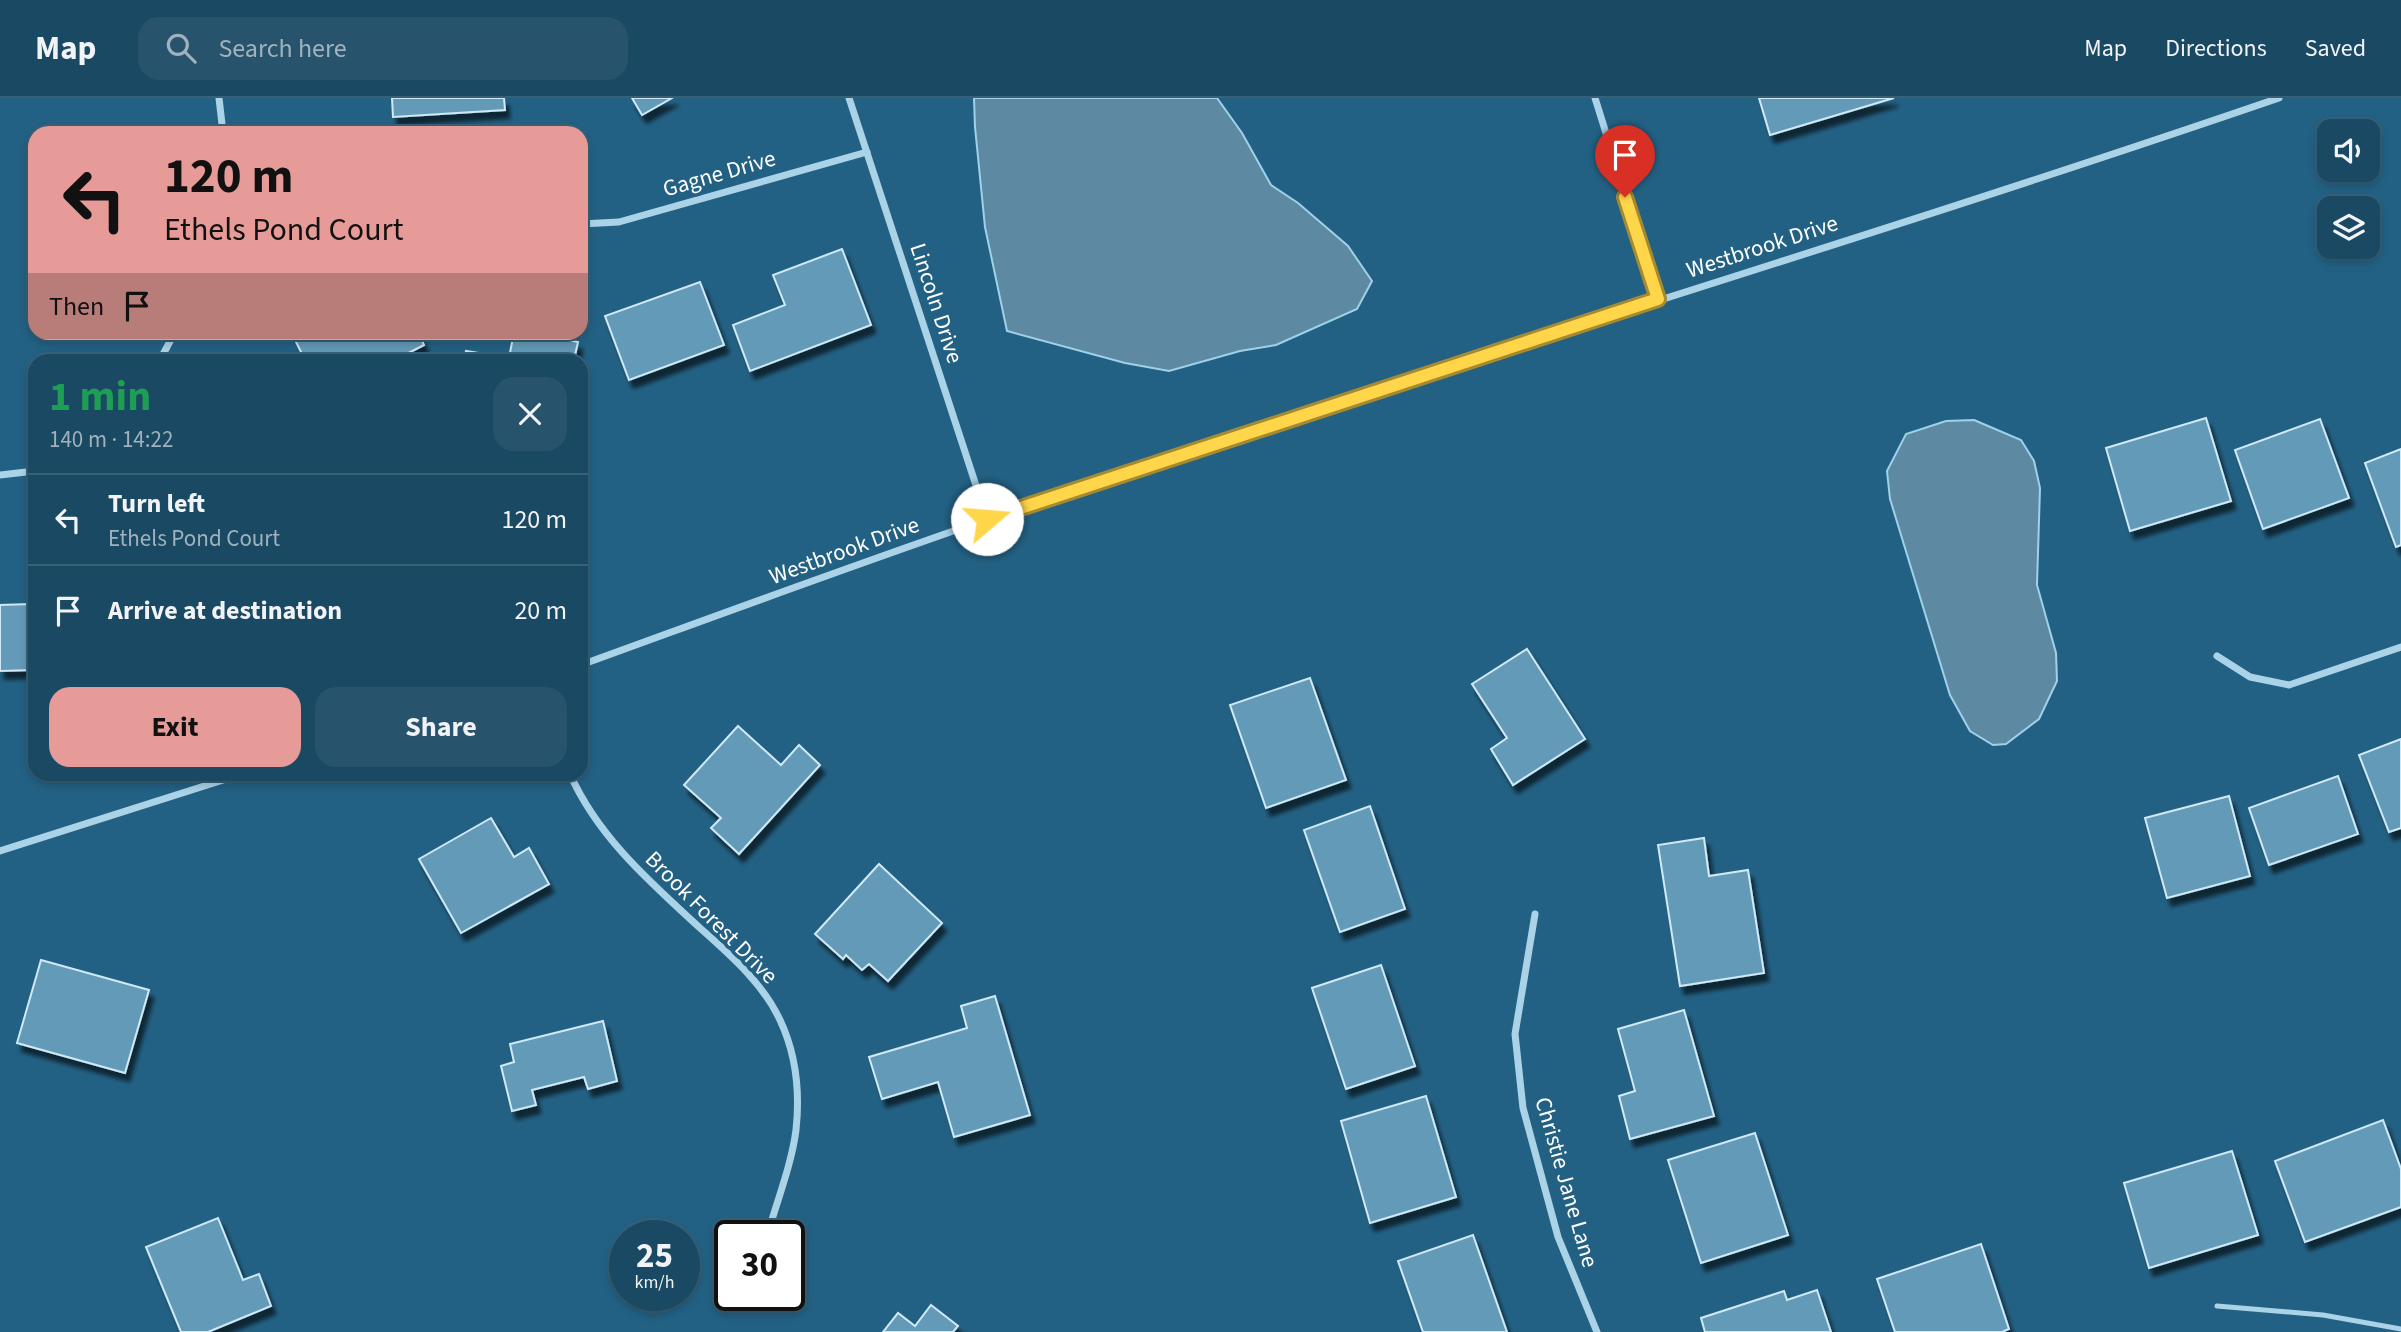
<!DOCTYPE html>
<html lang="en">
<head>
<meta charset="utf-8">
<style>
  :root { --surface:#1a4963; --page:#27536c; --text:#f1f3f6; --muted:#9fb2be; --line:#386178; --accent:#e69b98 }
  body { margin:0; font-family:"Source Sans 3",sans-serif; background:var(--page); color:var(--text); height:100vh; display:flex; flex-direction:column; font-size:26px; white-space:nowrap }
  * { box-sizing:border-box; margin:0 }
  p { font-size:23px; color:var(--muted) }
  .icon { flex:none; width:38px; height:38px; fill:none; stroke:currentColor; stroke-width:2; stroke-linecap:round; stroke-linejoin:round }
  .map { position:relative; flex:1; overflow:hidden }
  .details { position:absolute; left:28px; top:256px; width:560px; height:427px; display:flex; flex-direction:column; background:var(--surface); border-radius:21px; box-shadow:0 4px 10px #0003,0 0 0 2px var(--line) }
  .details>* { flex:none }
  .banner { position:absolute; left:28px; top:28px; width:560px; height:214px; border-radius:21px; box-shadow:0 4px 10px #0003,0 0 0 2px var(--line); background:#e69b98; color:#111; overflow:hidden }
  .fabs { position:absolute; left:2317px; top:21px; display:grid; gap:14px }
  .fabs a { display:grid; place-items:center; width:63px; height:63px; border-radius:14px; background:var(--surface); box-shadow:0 4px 10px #0003,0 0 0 2px var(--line); font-size:35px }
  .speed { position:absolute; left:609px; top:1122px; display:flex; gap:14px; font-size:35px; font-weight:700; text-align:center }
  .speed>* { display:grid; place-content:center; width:91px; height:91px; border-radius:50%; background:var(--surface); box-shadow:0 4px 10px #0003,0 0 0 2px var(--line); line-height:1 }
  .speed small { font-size:18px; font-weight:400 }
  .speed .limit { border:4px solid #111; border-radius:10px; background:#fff; color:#111 }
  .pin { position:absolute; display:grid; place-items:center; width:60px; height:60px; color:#fff; margin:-72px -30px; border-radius:50% 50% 50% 0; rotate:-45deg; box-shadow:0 0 7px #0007 }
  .pin .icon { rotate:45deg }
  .me { position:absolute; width:77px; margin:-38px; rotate:72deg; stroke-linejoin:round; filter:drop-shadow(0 0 5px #0008) }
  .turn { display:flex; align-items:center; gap:24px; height:147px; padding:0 21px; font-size:32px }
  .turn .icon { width:91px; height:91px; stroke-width:2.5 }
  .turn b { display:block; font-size:49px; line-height:60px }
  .then { display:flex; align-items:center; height:66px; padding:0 21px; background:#0003; gap:14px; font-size:26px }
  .round { display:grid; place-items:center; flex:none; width:74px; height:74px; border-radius:21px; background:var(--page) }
  .summary { display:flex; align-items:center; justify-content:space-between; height:119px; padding:0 21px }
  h1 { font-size:42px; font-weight:700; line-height:52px; color:#1e9e55 }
  .action { display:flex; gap:14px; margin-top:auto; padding:14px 21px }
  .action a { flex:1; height:80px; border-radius:21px; background:var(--accent); color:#111; font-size:28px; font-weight:700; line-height:80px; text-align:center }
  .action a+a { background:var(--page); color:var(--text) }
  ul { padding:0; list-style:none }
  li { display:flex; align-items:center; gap:21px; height:91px; padding:0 21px; border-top:2px solid var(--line) }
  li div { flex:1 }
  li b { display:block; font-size:26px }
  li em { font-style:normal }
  header { display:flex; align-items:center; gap:42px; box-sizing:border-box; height:98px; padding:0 35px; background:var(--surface); border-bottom:2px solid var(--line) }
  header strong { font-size:33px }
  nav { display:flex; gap:38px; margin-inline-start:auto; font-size:24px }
  .search { width:490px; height:63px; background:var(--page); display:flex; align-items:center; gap:18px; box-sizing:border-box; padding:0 24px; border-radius:21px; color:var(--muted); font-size:26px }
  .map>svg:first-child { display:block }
  .water { fill:#5e89a2; stroke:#9fd1e9; stroke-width:2 }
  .building { fill:#649ab8; stroke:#cfe9f6; stroke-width:2; filter:url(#shadow) }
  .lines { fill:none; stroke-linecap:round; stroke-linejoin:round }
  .service { stroke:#abd3e8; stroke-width:5 }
  .minor { stroke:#abd3e8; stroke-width:7 }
  .route-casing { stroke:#a68a30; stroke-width:18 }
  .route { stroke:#ffd54a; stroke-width:12 }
  .labels { text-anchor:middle; stroke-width:7; stroke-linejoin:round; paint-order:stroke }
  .street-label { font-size:23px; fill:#fff; stroke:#236184 }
</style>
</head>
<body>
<header>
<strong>Map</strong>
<div class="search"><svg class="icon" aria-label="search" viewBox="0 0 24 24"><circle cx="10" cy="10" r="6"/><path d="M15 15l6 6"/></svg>Search here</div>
<nav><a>Map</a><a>Directions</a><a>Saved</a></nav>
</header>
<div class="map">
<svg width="2401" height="1234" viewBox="0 0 2401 1234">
  <defs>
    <filter id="shadow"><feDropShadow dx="4.5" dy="8" stdDeviation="2" flood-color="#0009"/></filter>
  </defs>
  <rect width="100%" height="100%" fill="#236184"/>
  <g class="water">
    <path d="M974,0H1217L1242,35L1271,87L1298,105L1348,148L1372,183L1357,211L1276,247L1240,253L1169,273L1125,265L1007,233L985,129L975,29Z"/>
    <path d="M1974,322L2021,342L2034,363L2040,390L2037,487L2056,555L2057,583L2039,621L2006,646L1993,647L1970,633L1950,597L1890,401L1887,373L1906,336L1946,323Z"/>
  </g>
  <g class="building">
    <path d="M392,0H504L505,12L393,19Z"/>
    <path d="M632,0H672L642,17Z"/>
    <path d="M1759,0H1894L1770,37Z"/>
    <path d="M842,151L871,227L750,273L733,227L785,207L773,177Z"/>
    <path d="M700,184L724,247L629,282L605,218Z"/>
    <path d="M35,191V222L27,219Z"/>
    <path d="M314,234H418L424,247L395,262H305L296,244Z"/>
    <path d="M514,234H527L578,244L574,262H464L466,253L509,260Z"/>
    <path d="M2206,320L2231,403L2130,433L2106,350Z"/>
    <path d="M2320,321L2349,400L2263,431L2235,352Z"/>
    <path d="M2401,351V447L2396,449L2365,365Z"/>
    <path d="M31,506L33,572L0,573V507Z"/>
    <path d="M1527,551L1585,641L1513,687L1491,651L1507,640L1472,586Z"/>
    <path d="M1310,580L1346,682L1266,710L1230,607Z"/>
    <path d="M738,628L781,667L799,647L820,667L739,756L711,730L721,720L684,687Z"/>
    <path d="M2401,641V730L2389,734L2359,657Z"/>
    <path d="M2338,678L2358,736L2269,767L2249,710Z"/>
    <path d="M2229,698L2250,778L2167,800L2145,720Z"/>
    <path d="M1370,708L1405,811L1340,834L1304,732Z"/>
    <path d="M491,720L514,759L529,750L549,786L461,835L419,761Z"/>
    <path d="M1704,740L1709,778L1748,772L1764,875L1680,888L1658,747Z"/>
    <path d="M879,766L942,825L888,883L869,866L862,872L846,857L843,861L815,836Z"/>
    <path d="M41,862L149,892L125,975L17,945Z"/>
    <path d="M1381,867L1415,968L1346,991L1312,890Z"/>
    <path d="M995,898L1030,1017L954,1039L938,984L882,1001L869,959L967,930L961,908Z"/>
    <path d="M1684,912L1714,1018L1630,1041L1619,998L1635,993L1618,931Z"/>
    <path d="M603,923L617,983L588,991L584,979L532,992L536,1007L512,1013L501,968L514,964L510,946Z"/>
    <path d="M1426,998L1456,1099L1370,1125L1341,1023Z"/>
    <path d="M2383,1022L2401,1071V1109L2305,1144L2275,1063Z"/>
    <path d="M1755,1035L1788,1137L1701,1165L1668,1062Z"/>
    <path d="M2232,1053L2258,1137L2149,1170L2124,1085Z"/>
    <path d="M218,1120L243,1182L259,1176L271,1208L208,1234H181L146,1149Z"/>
    <path d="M1473,1137L1507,1234H1423L1398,1163Z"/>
    <path d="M1981,1146L2009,1231L2002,1234H1895L1877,1181Z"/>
    <path d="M1817,1192L1831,1234H1705L1701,1220L1784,1193L1787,1202Z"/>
    <path d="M931,1207L958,1228L953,1234H883L898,1215L915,1228Z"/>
  </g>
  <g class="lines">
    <path class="service" d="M2217,1208L2323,1217L2401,1231"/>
    <g class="minor">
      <path d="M219,0L223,35"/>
      <path d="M849,0L987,421"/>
      <path d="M1595,0L1658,201"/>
      <path d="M581,126L619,124L867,54"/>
      <path d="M160,262L175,234"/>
      <path d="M0,377L35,373"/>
      <path d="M2217,558L2250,579L2289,587L2401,549"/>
      <path d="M581,567C716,518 851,468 988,421C1416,274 1851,147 2279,0"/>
      <path d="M570,676C598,739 650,784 700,830C730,857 763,885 780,922C796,956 800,995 796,1032C792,1063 780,1095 771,1125"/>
      <path d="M0,753L242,676"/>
      <path d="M1535,816L1515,936L1523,1010L1558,1139L1597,1234"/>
    </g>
  </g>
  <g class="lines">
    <g class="route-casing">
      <path id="route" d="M987,421L1658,201L1625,99"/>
    </g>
    <use href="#route" class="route"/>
  </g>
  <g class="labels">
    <g class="street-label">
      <text transform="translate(719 75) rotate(-16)" y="8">Gagne Drive</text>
      <text transform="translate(1762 148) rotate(-18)" y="8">Westbrook Drive</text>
      <text transform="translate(937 205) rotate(72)" y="8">Lincoln Drive</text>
      <text transform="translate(844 452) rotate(-20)" y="8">Westbrook Drive</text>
      <text transform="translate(712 819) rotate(45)" y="8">Brook Forest Drive</text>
      <text transform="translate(1567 1084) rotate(74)" y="8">Christie Jane Lane</text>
    </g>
  </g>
</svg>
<div class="fabs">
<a><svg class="icon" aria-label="sound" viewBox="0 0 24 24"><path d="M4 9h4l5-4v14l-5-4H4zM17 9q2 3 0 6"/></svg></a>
<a><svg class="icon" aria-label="layers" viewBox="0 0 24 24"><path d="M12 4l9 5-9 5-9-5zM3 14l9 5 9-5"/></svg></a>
</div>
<div class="speed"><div>25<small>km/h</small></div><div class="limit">30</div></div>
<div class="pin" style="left:1625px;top:99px;background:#d93025"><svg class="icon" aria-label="arrive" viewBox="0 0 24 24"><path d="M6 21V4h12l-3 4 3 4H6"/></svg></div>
<svg class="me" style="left:987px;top:421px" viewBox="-20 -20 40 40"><circle r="19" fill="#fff"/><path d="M0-13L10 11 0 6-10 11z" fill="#ffd54a"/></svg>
<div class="banner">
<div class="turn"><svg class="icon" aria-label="left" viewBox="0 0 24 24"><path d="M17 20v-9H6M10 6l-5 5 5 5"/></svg><div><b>120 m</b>Ethels Pond Court</div></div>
<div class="then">Then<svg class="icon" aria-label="arrive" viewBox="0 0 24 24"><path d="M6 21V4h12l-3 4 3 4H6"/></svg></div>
</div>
<section class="details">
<div class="summary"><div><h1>1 min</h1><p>140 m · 14:22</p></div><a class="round"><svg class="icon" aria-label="close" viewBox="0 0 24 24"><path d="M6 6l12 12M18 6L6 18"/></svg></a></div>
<ul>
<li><svg class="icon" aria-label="left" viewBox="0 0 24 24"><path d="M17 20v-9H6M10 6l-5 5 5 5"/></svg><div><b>Turn left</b><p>Ethels Pond Court</p></div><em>120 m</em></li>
<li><svg class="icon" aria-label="arrive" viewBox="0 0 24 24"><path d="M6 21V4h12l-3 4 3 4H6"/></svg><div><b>Arrive at destination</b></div><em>20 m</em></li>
</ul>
<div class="action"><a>Exit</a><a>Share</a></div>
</section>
</div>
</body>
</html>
